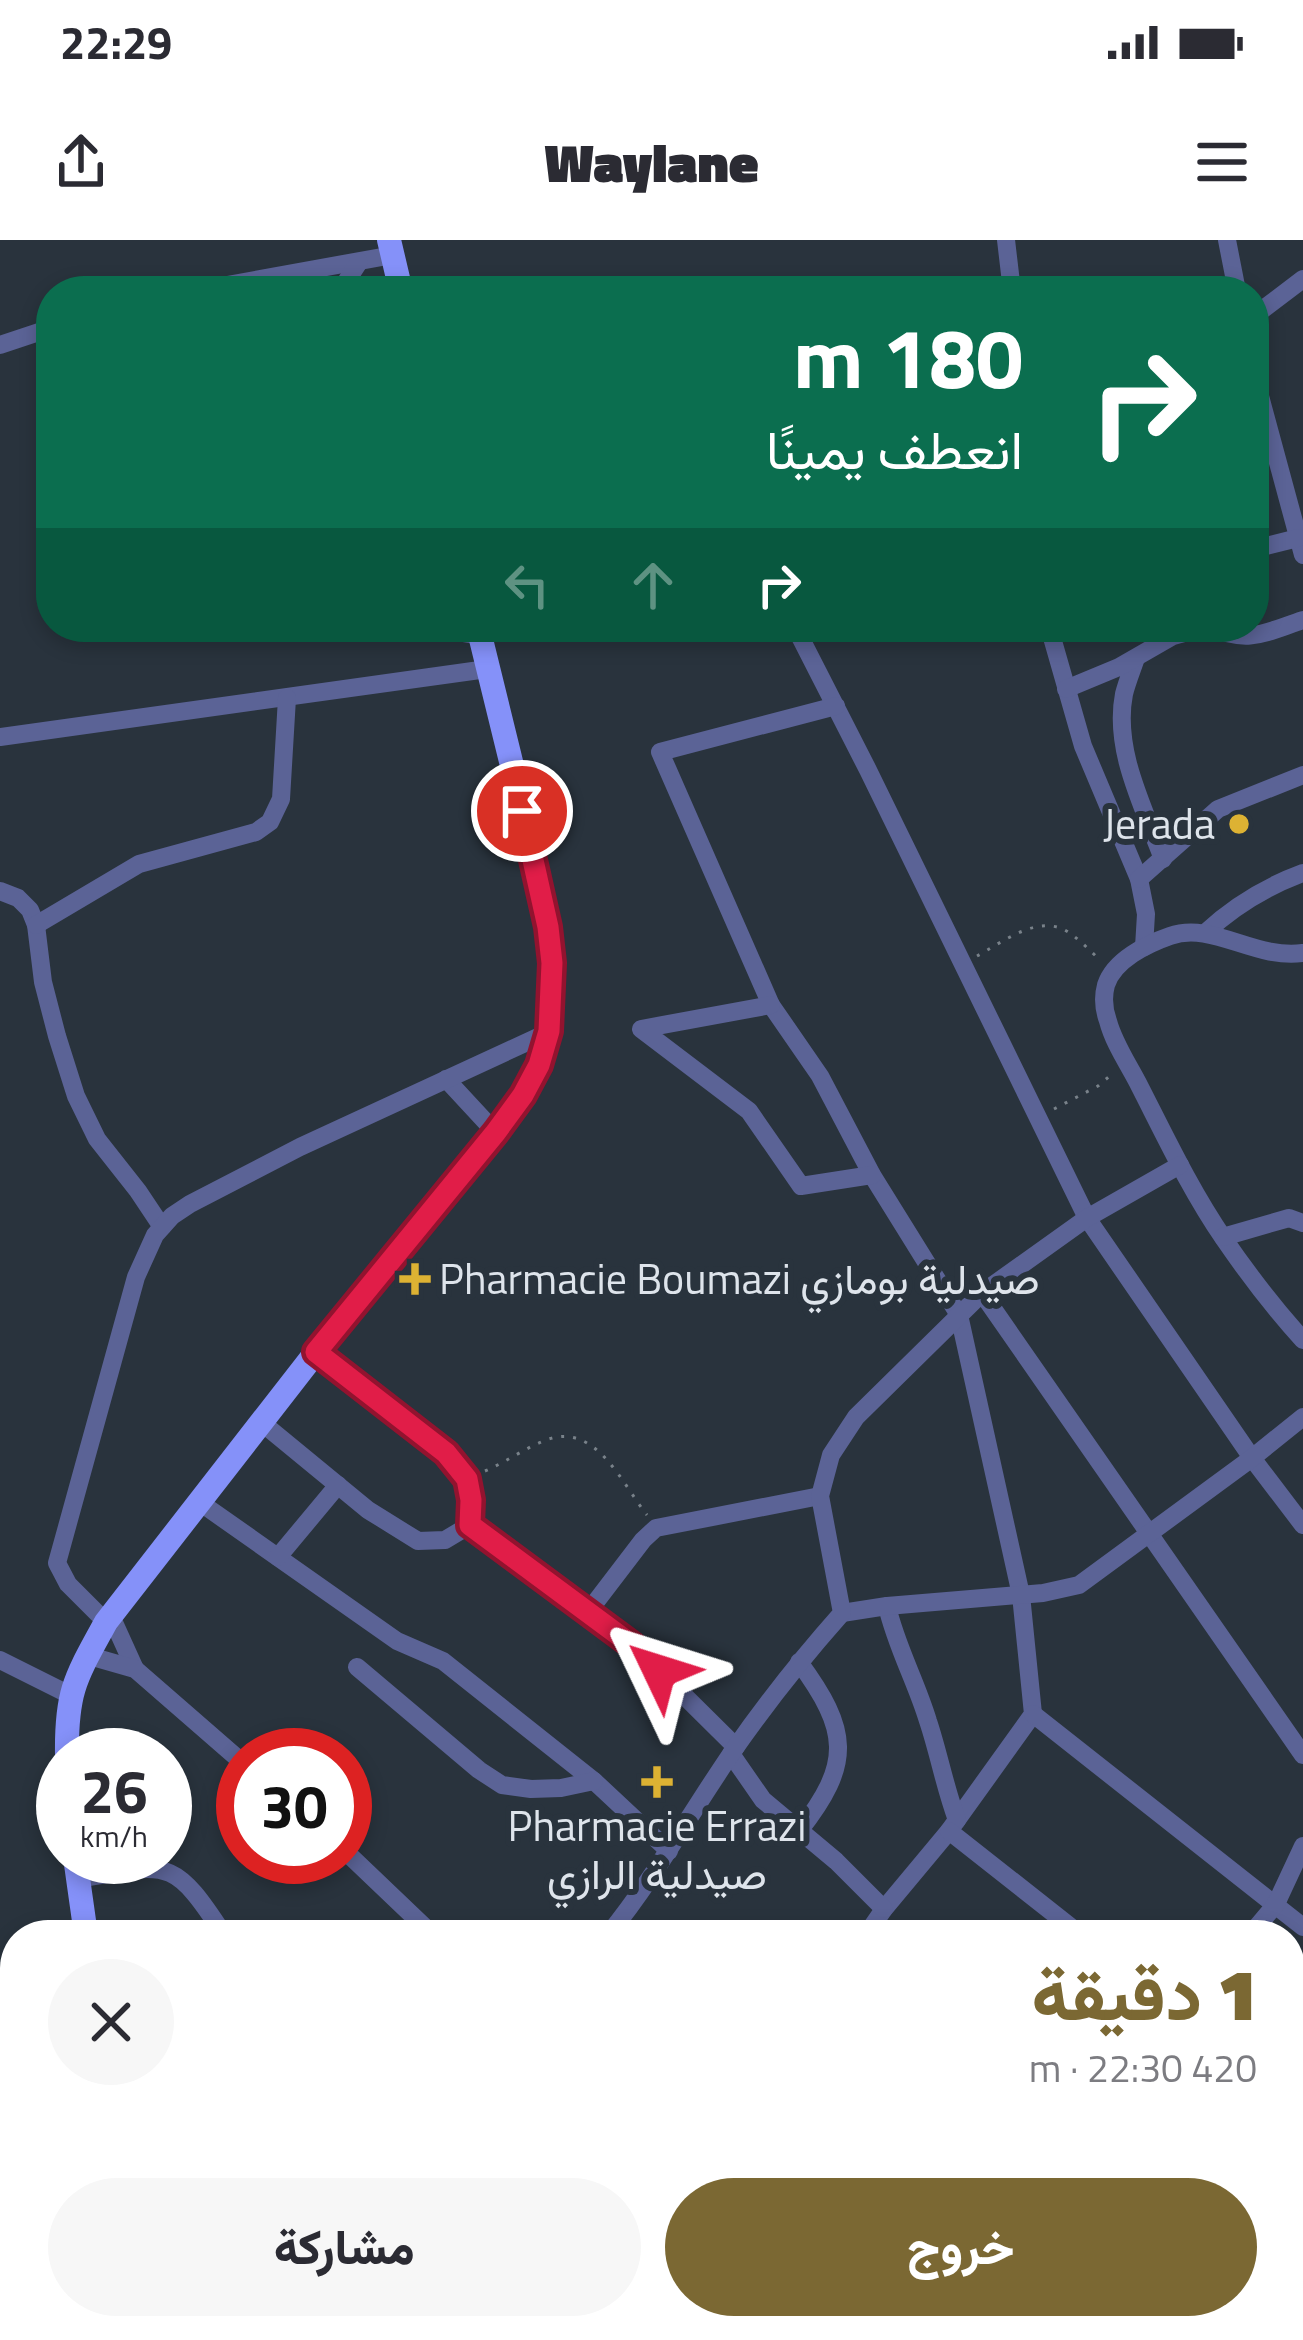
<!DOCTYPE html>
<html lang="ar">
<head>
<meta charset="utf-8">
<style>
  :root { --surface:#fff; --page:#f7f7f7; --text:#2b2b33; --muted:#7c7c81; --accent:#7b6833 }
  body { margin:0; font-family:"Titillium Web",Vazirmatn,sans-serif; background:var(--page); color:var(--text); direction:rtl; height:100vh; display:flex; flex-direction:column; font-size:45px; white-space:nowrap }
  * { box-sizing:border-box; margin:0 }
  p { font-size:39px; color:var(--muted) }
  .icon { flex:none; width:66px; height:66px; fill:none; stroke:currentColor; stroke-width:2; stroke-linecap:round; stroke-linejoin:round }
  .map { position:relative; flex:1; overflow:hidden; direction:ltr }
  .panel { position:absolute; left:0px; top:1680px; width:1305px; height:420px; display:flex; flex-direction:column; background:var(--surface); border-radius:48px 48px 0 0; box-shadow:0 6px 18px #0003; direction:rtl }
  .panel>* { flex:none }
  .banner { position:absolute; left:36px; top:36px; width:1233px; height:366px; border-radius:48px; box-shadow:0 6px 18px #0003; direction:rtl; background:#0b6e4f; color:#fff; overflow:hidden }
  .speed { position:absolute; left:36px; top:1488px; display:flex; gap:24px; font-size:60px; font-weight:700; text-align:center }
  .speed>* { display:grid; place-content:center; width:156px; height:156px; border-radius:50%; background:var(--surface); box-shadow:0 6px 18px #0003; line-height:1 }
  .speed small { font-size:30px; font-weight:400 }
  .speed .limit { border:18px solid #d22; background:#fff; color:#111 }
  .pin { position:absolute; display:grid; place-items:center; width:102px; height:102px; color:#fff; margin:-51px; border:6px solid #fff; border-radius:50%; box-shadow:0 3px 12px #0007 }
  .me { position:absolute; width:132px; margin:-66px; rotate:311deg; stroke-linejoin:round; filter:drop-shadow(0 0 9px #0008) }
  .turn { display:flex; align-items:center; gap:42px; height:252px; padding:0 48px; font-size:54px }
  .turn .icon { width:156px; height:156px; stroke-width:2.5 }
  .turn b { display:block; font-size:84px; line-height:102px }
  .lanes { display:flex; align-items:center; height:114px; padding:0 48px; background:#0003; justify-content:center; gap:60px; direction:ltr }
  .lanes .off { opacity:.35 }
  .round { display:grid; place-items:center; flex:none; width:126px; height:126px; border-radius:63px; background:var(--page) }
  .overview { display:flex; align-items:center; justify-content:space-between; height:204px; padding:0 48px }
  h1 { font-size:72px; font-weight:800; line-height:90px; color:var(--accent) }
  .button { display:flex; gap:24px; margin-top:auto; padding:24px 48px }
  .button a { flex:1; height:138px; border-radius:72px; background:var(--accent); color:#fff; font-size:48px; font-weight:800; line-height:138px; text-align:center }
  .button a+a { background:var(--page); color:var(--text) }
  .status { display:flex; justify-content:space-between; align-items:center; height:84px; padding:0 60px; background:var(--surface); direction:ltr }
  .status svg { height:33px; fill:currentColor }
  header { display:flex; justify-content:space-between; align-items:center; height:156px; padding:0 48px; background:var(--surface); font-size:54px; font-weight:800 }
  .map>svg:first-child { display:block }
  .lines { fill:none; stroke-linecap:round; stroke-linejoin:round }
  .path { stroke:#79828a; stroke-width:3; stroke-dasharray:3 9; stroke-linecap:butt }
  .minor { stroke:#5b6396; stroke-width:18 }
  .major { stroke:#8591f9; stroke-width:24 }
  .route-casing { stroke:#92132f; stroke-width:30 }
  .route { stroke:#e11d48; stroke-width:21 }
  .poi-dot { fill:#ddb233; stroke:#29333d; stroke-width:4.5 }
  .labels { text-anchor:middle; stroke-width:12; stroke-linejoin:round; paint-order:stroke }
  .poi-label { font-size:42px; fill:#dee4eb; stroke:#29333d; text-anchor:end }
</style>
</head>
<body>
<div class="status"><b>22:29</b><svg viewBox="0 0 49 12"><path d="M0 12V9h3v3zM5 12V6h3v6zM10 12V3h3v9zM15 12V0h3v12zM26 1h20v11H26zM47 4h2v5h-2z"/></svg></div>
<header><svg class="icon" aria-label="menu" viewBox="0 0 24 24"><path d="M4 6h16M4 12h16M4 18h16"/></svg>Waylane<svg class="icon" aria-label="share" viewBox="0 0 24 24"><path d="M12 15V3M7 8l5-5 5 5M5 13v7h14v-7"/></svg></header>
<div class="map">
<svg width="1303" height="2100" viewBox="0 0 1303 2100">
  <rect width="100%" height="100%" fill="#29333d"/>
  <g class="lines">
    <g class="path">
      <path d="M977,716C1003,702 1039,673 1068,692C1079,699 1088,709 1098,718"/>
      <path d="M1054,869L1098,846L1112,834"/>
      <path d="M485,1231C506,1222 525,1208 546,1200C596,1181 622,1244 647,1275"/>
    </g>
    <g class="minor">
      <path d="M1006,0L1012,51"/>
      <path d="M1227,0L1237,51"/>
      <path d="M194,51L393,15"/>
      <path d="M340,51L359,22"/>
      <path d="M1254,76L1303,39"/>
      <path d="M0,105L51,88"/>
      <path d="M1254,134L1303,315"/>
      <path d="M1254,309L1298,298"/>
      <path d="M428,387L480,396"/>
      <path d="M795,387L868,530L1087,978L1252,1218L1303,1285"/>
      <path d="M1049,387L1083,506L1139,639L1146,674L1144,707"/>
      <path d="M1209,387C1249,404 1264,393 1303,380"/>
      <path d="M1136,418C1132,430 1127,442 1124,454C1113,510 1144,568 1163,619"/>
      <path d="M1066,449L1119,427L1173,396L1206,387"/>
      <path d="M836,466L660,512L771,765L820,836L872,935L959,1075L1021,1355L1033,1474L949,1591L884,1669L866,1695"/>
      <path d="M0,497L487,429"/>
      <path d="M1139,639L1218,569L1303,535"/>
      <path d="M0,651L18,658L30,670L36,685L43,742L57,796L76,856L97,899L138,951L162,987"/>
      <path d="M36,685L139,624L256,592L270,582L281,559L287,458"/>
      <path d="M1205,693C1234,666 1265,647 1303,633"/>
      <path d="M1303,713C1255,720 1212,681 1170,696C1147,704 1114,720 1106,745C1103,756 1104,770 1108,781C1114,804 1129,825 1140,847C1166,898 1191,951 1224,999C1248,1034 1274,1068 1303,1100"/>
      <path d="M771,765L641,789L749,871L801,946L872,935"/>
      <path d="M446,839L496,893"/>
      <path d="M1223,997L1289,978L1303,983"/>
      <path d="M982,1053L1303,1515"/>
      <path d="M316,1112L446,1213L467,1239L471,1260L470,1285"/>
      <path d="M261,1182L368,1270L418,1301L445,1300L470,1285"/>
      <path d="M198,1261L397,1401L443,1421L594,1541L669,1611"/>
      <path d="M470,1285L632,1404L736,1507"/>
      <path d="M278,1317L338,1245"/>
      <path d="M887,1366C896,1406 916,1441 928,1481C939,1514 945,1548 957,1580"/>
      <path d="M588,1372L643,1300L656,1288L820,1256"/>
      <path d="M842,1373L887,1366L1043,1353L1079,1345L1252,1218L1303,1177"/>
      <path d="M111,1376L135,1429"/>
      <path d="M106,1382L68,1344L57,1323L136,1037L155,995L172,976L190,964L300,907L549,792"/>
      <path d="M86,1415L135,1429L243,1523"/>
      <path d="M0,1420L70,1455"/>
      <path d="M357,1427L479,1530L502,1545L531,1549L561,1548L594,1541"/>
      <path d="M1033,1474L1303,1687"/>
      <path d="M731,1514L763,1560L836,1621L884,1669"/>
      <path d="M799,1591C853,1523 849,1490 799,1422"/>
      <path d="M949,1591L1081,1695"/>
      <path d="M345,1611L433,1695"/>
      <path d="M78,1639C168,1624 172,1615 224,1695"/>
      <path d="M608,1695C655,1637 691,1572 733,1511C767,1462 803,1417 842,1373L820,1256L831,1215L856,1177L982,1053L1087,978L1180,925"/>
      <path d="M1250,1695L1276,1664L1303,1606"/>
      <path d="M1290,1861L1303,1871"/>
      <path d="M1290,1909L1303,1891"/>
      <path d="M0,1998L1,1995"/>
      <path d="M1290,2061L1303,2045"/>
      <path d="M0,2073L15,2041"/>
      <path d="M16,2085L36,2100"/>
      <path d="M361,2085L393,2100"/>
      <path d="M451,2085L469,2100"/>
      <path d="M770,2085L781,2100"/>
      <path d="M935,2085L957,2100"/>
      <path d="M1227,2085C1243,2097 1253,2099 1268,2085"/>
      <path d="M163,2100L170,2085"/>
      <path d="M264,2100L270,2085"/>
      <path d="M715,2100L735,2085"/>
      <path d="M1053,2100L1066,2085"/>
    </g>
    <g class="major">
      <path d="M389,0L401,51"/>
      <path d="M67,1515C66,1450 76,1437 106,1382L316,1112L496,893L523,855L544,812L549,792L552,723L547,687L517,546L478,387"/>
      <path d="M75,1617L86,1695"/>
      <path d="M15,1838L10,1859L15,1878"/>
      <path d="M0,1897L15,1900"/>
    </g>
  </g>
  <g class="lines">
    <g class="route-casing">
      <path id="route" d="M522,571L548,687L552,723L549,791L539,825L523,855L496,892L316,1112L446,1213L467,1239L471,1260L470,1285L632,1405L659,1431"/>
    </g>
    <use href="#route" class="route"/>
  </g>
  <g class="poi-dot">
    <circle cx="1239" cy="584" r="12"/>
    <path d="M409 1021h12v12h12v12h-12v12h-12v-12h-12v-12h12z"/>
    <path d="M651 1524h12v12h12v12h-12v12h-12v-12h-12v-12h12z"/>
  </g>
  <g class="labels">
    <g class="poi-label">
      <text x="1215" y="599">Jerada</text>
      <text x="439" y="1054" text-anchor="start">Pharmacie Boumazi صيدلية بومازي</text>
      <text x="657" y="1601" text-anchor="middle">Pharmacie Errazi<tspan x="657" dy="48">صيدلية الرازي</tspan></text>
    </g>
  </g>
</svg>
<div class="speed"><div>26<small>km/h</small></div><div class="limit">30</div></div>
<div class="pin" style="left:522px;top:571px;background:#d93025"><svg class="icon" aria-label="arrive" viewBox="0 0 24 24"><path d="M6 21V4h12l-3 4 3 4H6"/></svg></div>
<svg class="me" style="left:659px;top:1431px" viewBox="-20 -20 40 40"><path d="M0-17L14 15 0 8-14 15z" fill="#e11d48" stroke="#fff" stroke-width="4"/></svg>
<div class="banner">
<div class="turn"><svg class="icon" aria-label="right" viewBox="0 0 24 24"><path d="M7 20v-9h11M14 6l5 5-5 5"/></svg><div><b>180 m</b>انعطف يمينًا</div></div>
<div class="lanes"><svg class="icon off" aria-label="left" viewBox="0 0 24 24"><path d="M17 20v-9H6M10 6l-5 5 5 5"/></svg><svg class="icon off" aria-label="ahead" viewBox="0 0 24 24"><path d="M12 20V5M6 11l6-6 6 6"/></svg><svg class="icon" aria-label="right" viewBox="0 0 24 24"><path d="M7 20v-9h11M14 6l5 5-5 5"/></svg></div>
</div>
<section class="panel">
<div class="overview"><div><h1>1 دقيقة</h1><p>420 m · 22:30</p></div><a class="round"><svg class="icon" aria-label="close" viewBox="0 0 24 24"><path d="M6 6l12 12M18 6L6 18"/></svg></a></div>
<div class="button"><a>خروج</a><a>مشاركة</a></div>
</section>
</div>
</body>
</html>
